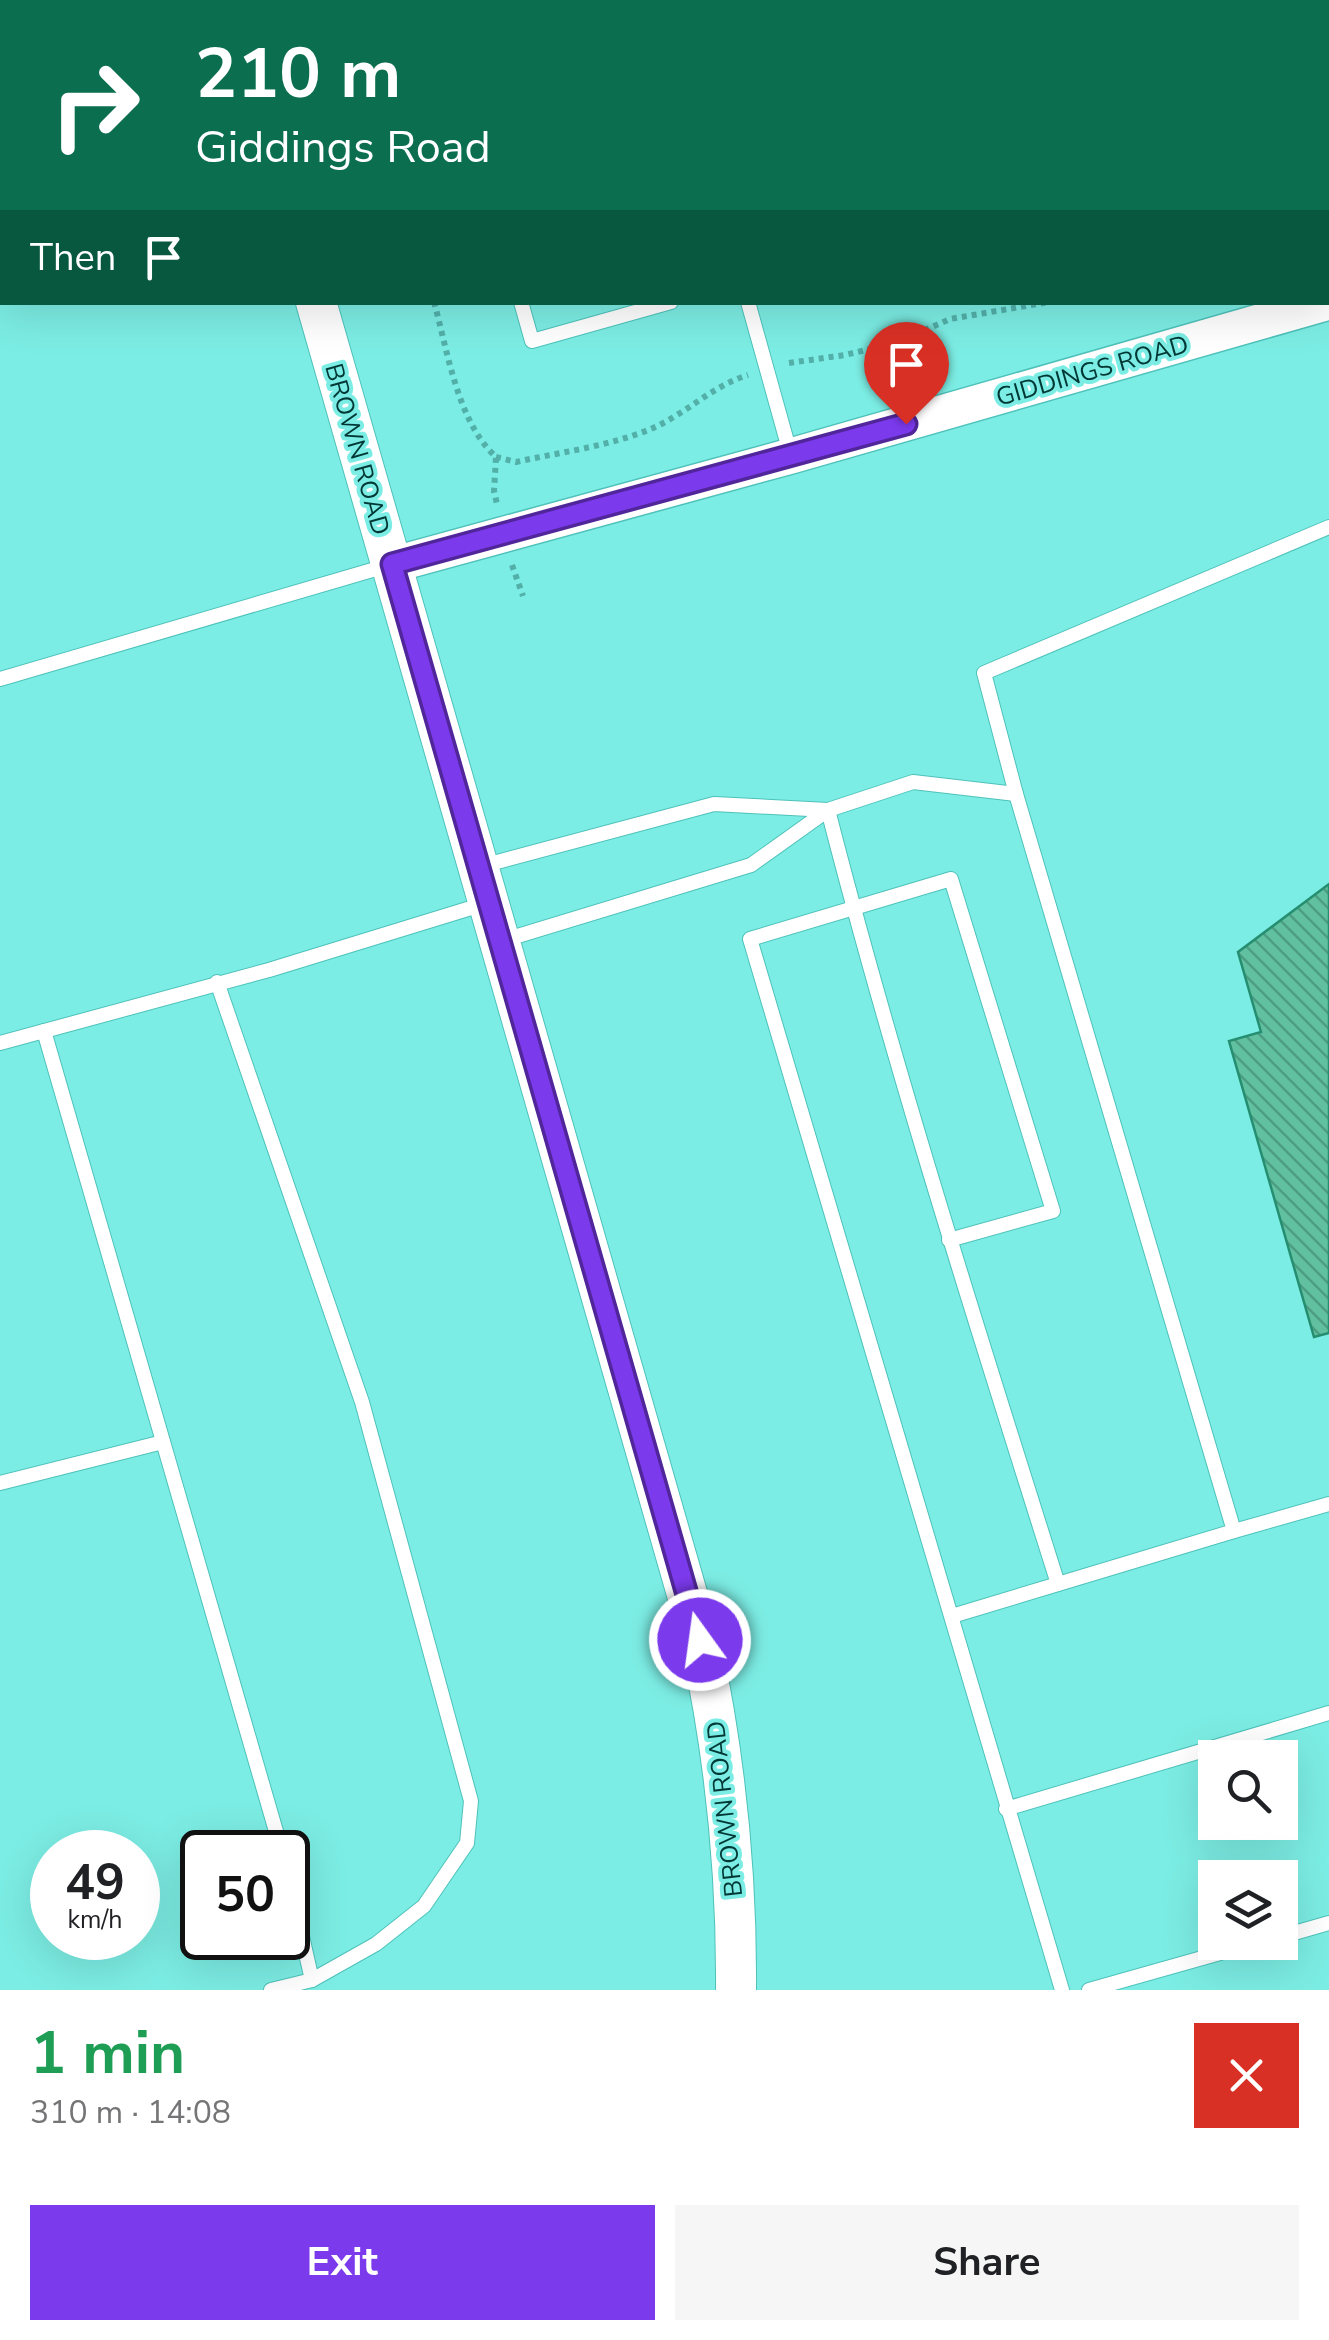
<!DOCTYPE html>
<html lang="en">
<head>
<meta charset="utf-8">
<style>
  :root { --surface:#fff; --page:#f6f6f6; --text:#202124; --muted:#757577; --accent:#7c3aed }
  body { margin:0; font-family:"Nunito Sans",sans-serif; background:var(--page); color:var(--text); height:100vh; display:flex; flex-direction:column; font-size:38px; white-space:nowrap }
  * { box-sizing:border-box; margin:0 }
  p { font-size:32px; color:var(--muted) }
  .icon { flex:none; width:55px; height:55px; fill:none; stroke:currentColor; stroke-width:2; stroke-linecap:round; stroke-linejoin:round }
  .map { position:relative; height:1990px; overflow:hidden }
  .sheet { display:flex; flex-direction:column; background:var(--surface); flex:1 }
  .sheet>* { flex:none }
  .hud { position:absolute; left:0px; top:0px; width:1330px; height:305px; box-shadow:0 10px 40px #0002; background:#0b6e4f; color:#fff; overflow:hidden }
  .tools { position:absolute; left:1198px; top:1740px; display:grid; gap:20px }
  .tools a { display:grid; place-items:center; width:100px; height:100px; border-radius:0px; background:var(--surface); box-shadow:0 10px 40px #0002; font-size:50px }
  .speed { position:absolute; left:30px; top:1830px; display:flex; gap:20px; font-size:50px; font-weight:700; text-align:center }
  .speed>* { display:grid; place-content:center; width:130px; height:130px; border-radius:50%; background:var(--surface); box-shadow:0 10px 40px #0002; line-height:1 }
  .speed small { font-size:25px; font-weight:400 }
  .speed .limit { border:5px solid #111; border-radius:15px; background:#fff; color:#111 }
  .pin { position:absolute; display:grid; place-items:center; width:85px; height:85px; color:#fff; margin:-102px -42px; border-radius:50% 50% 50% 0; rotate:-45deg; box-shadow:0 0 10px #0007 }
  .pin .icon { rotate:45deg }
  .me { position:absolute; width:110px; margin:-55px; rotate:346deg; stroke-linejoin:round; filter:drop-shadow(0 0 8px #0008) }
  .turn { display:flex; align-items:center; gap:35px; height:210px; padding:0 30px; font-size:45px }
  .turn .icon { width:130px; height:130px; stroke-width:2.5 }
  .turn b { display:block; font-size:70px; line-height:85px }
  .then { display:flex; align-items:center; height:95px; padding:0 30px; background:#0003; gap:20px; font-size:38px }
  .round { display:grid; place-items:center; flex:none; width:105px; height:105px; border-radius:0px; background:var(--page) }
  .overview { display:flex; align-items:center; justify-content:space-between; height:170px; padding:0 30px }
  h1 { font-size:60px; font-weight:700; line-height:75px; color:#1e9e55 }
  .button { display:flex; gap:20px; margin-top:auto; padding:20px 30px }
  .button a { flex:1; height:115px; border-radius:0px; background:var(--accent); color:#fff; font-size:40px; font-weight:700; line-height:115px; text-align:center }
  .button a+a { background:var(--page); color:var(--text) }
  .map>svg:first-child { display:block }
  .building { fill:url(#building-back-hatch); stroke:#268e70; stroke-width:2.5 }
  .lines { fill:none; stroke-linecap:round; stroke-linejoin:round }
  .service-casing { stroke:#4ec2ba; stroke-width:16 }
  .tertiary-casing { stroke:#4ec2ba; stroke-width:38 }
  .secondary-casing { stroke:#4ec2ba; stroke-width:42 }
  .path { stroke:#52b0a9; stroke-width:6; stroke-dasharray:5 5; stroke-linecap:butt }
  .service { stroke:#fff; stroke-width:14 }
  .tertiary { stroke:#fff; stroke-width:35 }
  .secondary { stroke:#fff; stroke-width:40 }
  .route-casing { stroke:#51269a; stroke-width:25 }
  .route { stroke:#7c3aed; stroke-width:18 }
  .labels { text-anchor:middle; stroke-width:8; stroke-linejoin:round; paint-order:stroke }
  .street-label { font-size:25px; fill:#013835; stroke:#7cede4 }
</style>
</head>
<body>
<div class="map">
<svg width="1329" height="1990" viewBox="0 0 1329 1990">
  <defs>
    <pattern id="building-back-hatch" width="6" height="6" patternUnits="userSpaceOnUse" patternTransform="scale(2.5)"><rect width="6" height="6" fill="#60c09f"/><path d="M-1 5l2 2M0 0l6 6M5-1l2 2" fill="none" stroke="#4d9d82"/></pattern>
  </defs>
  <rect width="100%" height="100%" fill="#7cede4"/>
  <g class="building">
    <path d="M751,0H1329V129L1328,2Z"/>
    <path d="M1329,884V1333L1314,1337L1229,1041L1261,1032L1238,952Z"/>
  </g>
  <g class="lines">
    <g class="service-casing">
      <g id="service">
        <path d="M438,0L439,2"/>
        <path d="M665,0L666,2"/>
        <path d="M1328,162L1329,161"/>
        <path d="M1328,274L1329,279"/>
        <path d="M521,302L532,341L671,302"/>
        <path d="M748,302L791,456"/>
        <path d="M0,679L386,566"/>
        <path d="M482,866L714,804L828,810"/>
        <path d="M501,941L751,865L828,810"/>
        <path d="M217,982L362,1402L471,1801L467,1843L424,1906L376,1944L312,1980L271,1990"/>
        <path d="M44,1031L282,1852"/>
        <path d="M0,1043L269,970L484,904"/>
        <path d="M949,1240L1053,1211L951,879L750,939L1062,1990"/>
        <path d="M0,1483L163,1442"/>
        <path d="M1234,1531L1329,1504"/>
        <path d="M1058,1584L1234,1531L1016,794L984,673L1329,527"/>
        <path d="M952,1616L1058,1584C977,1327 895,1071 828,810L913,782L1016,794"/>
        <path d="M1006,1809L1329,1713"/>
        <path d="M288,1875L312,1980"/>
        <path d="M1280,1937L1329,1923"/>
        <path d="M1089,1990L1259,1942"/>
      </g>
    </g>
    <g class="tertiary-casing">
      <path id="tertiary" d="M392,565L791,456L1329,302"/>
    </g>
    <g class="secondary-casing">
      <g id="secondary">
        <path d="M226,0L227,2"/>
        <path d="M316,302L700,1639C725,1755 737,1871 736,1990"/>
      </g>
    </g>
    <g class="path">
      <path d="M347,0L348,2"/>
      <path d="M1328,225L1329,224"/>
      <path d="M434,302C448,352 457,421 496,457L494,491L497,504"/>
      <path d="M789,363L845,355L898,342L950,319L1049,302"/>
      <path d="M496,457L516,462C561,452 611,446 653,428C687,413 712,386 748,375"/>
      <path d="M512,565L523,596"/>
    </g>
    <use href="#service" class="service"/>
    <use href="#tertiary" class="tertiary"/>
    <use href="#secondary" class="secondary"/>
  </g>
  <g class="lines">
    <g class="route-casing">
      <path id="route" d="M700,1640L392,564L906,424"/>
    </g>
    <use href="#route" class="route"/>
  </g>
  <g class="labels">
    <g class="street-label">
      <text transform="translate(1092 370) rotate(-16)" y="9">GIDDINGS ROAD</text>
      <text transform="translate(358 449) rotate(74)" y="9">BROWN ROAD</text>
      <text transform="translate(724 1809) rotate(-96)" y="9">BROWN ROAD</text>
    </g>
  </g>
</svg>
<div class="tools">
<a><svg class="icon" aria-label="search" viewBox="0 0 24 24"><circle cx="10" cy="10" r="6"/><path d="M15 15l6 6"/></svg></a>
<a><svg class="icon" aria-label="layers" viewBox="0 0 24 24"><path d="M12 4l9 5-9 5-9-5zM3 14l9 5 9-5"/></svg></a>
</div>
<div class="speed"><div>49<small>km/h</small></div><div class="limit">50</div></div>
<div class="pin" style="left:906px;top:424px;background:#d93025"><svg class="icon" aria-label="arrive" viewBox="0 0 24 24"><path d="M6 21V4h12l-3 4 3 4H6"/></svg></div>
<svg class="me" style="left:700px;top:1640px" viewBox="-20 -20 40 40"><circle r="17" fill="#7c3aed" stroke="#fff" stroke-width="3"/><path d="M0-11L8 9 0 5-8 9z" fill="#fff"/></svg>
<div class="hud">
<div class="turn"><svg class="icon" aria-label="right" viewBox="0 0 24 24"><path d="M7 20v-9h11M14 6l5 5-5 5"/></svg><div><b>210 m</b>Giddings Road</div></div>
<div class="then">Then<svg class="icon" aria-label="arrive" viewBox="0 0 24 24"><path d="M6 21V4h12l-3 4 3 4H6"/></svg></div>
</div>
</div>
<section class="sheet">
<div class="overview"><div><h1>1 min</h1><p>310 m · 14:08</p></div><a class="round" style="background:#d93025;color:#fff"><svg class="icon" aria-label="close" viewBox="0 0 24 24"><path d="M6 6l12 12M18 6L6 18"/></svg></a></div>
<div class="button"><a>Exit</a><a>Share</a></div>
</section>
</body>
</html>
